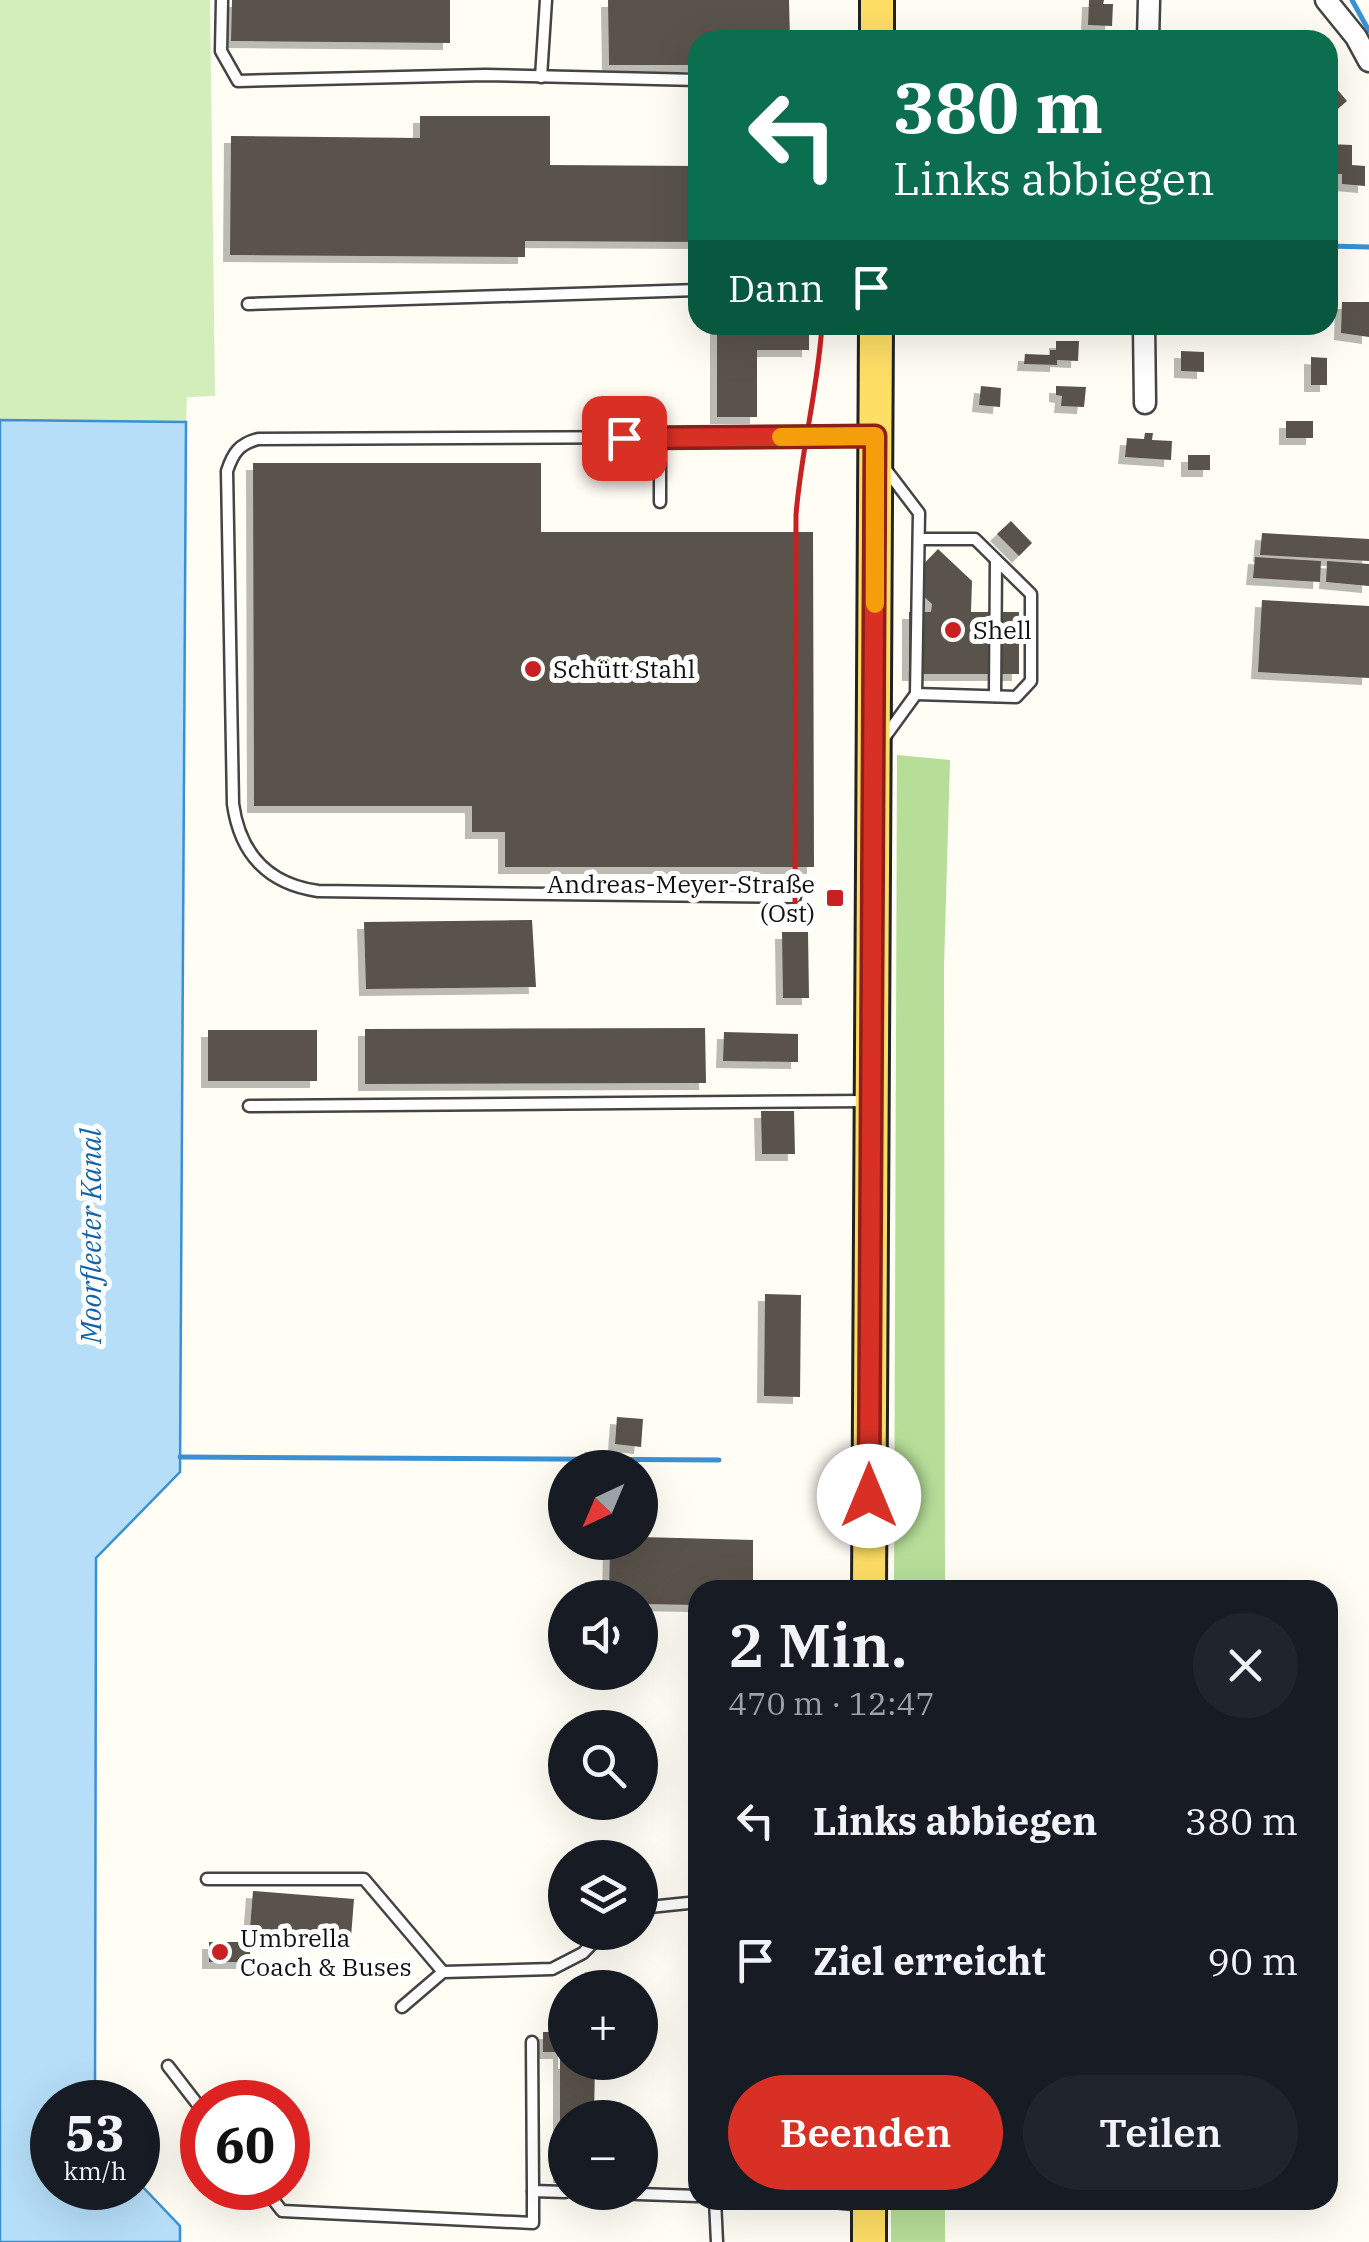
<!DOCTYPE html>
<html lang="de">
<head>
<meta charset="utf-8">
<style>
  :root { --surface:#171b24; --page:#20242c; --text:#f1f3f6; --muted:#9ea1a6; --accent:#d93025 }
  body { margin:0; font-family:"IBM Plex Serif",serif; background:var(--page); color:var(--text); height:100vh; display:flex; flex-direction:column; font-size:38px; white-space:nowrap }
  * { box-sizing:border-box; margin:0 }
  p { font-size:32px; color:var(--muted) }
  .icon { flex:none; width:55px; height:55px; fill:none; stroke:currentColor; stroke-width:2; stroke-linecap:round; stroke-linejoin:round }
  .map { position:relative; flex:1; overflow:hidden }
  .drawer { position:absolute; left:688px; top:1580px; width:650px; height:630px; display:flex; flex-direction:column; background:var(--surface); border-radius:30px; box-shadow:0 10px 40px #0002 }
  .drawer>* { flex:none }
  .guide { position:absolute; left:688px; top:30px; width:650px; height:305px; border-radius:30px; box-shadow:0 10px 40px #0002; background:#0b6e4f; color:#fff; overflow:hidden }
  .needle { width:65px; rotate:224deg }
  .tools { position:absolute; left:548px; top:1450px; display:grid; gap:20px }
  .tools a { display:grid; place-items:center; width:110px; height:110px; border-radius:50%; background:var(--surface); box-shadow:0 10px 40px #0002; font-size:50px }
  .speed { position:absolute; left:30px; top:2080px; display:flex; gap:20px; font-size:50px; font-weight:700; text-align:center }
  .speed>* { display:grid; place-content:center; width:130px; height:130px; border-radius:50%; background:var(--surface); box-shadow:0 10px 40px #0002; line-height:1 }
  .speed small { font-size:25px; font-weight:400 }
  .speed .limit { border:15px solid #d22; background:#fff; color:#111 }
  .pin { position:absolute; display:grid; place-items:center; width:85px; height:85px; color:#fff; margin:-42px; border-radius:20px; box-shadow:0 5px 15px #0006 }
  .me { position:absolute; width:110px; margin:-55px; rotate:0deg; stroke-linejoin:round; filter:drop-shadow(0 0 8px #0008) }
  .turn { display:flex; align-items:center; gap:35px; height:210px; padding:0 40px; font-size:45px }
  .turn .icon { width:130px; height:130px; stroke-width:2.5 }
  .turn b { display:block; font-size:70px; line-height:85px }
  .then { display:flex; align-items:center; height:95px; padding:0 40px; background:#0003; gap:20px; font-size:38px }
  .round { display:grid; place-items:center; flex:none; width:105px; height:105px; border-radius:52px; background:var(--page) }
  .headline { display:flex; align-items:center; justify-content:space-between; height:170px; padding:0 40px }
  h1 { font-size:60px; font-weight:600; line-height:75px }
  .action { display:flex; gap:20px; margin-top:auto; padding:20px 40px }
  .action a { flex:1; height:115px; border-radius:60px; background:var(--accent); color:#fff; font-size:40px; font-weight:600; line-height:115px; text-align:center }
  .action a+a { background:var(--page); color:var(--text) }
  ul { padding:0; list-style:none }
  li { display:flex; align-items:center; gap:30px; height:140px; padding:0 40px }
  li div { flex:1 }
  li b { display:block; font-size:38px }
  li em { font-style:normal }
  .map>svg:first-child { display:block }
  .green { fill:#d3edbb }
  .forest { fill:#b6de99 }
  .water { fill:#b6def9; stroke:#3991d4; stroke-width:2.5 }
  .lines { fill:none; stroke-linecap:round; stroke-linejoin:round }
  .stream { stroke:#3991d4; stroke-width:5 }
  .building { fill:#5a524c; filter:url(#shadow) }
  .service-casing { stroke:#444; stroke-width:15 }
  .minor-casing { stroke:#444; stroke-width:25 }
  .primary-casing { stroke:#222; stroke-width:38 }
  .service { stroke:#fff; stroke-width:10 }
  .minor { stroke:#fff; stroke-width:20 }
  .primary { stroke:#fede65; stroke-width:32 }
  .rail { stroke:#c92022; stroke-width:5 }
  .route-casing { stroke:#8d1f18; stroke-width:25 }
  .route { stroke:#d93025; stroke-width:18 }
  .slow { stroke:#f59e0b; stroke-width:18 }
  .poi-dot { fill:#c92022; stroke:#fff; stroke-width:4 }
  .labels { text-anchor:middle; stroke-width:10; stroke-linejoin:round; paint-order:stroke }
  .poi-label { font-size:25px; fill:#111; stroke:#fff; text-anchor:start }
  .water-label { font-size:28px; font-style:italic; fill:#1163ab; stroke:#fff }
</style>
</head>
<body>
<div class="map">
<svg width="1369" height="2242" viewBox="0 0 1369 2242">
  <defs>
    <filter id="shadow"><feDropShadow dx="-7" dy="7" stdDeviation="0" flood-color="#0004"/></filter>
  </defs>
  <rect width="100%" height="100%" fill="#fffdf4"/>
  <path class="green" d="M0,0H210L215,396L187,397L186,422L0,420Z"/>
  <g class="forest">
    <path d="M897,755L950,760L944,967L945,1590H894Z"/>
    <rect x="891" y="2200" width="54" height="42"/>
  </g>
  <path class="water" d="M0,420L186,422L180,1472L96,1558L95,2102H52V2188H138V2182L180,2226V2242H0Z"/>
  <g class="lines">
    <g class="stream">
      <path d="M1352,0L1369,31"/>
      <path d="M1328,246L1369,247"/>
      <path d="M180,1457L719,1460"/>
    </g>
  </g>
  <g class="building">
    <path d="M232,0H450V43L231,41Z"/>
    <path d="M608,0H789L790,40H698V65H609Z"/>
    <path d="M1089,0H1104L1103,4H1113L1112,26L1088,25Z"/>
    <path d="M1330,81L1347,101L1328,117V83Z"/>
    <path d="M420,116H550V165L698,166V242L525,241V257L230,255L231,136L420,138Z"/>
    <path d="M1328,144L1352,145V165L1365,166V186L1342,184V174H1328Z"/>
    <path d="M1342,302H1369V337L1341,333Z"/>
    <path d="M717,325H809V350H757V417H717Z"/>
    <path d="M1056,341H1079L1078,361L1057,360V365L1024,364L1025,354L1050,355V350H1056Z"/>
    <path d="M1181,351L1204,352V372L1181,371Z"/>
    <path d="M1311,357L1327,358V385H1311Z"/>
    <path d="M981,386L1001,388L1000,407L979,405Z"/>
    <path d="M1056,386L1086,387L1084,407L1061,406L1062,396L1056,395Z"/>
    <rect x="1286" y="421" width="27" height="17"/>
    <path d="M1145,433H1153L1152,440L1172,441L1171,460L1125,457L1127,438L1144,439Z"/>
    <rect x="1188" y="455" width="22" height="15"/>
    <path d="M253,463H541V532H813L814,867H505V832H472V806H254Z"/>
    <path d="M1011,521L1032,543L1019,556L997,534Z"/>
    <path d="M1262,533L1369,539V561L1260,555Z"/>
    <path d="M938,549L972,581L971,612H1019V674H909V612H931L932,604L922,595V566Z"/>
    <path d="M1255,557L1321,561L1320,582L1253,578Z"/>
    <path d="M1327,561L1369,564V586L1326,582Z"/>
    <path d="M1262,600L1369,606V678L1258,672Z"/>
    <path d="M532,920L536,987L366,989L364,922Z"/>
    <path d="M782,932H808L809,998H783Z"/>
    <path d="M705,1028L706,1083L365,1084V1029Z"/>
    <rect x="208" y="1030" width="109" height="51"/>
    <path d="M724,1032L798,1034V1062L723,1061Z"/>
    <path d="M761,1111H794L795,1154H762Z"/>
    <path d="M765,1294L801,1295L800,1397L764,1396Z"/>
    <path d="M617,1417L643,1419L641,1447L615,1444Z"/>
    <path d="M640,1537L753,1540V1590H698V1605L640,1604V1598H609L610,1542H640Z"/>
    <path d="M253,1891L354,1899L351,1937L250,1929Z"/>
    <rect x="209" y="1942" width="41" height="20"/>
    <path d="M543,2032H565V2062H595L594,2118H565V2176H560V2052H543Z"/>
  </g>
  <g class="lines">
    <g class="service-casing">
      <g id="service">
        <path d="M222,0L221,51L238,81L485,75L698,80"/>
        <path d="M541,77L546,0"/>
        <path d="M248,304L698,290"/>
        <path d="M660,502V437"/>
        <path d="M916,694L1016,697L1031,681V594L975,539H919"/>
        <path d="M995,696L996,560"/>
        <path d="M884,738L916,694L919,513L884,467"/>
        <path d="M795,897L318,891C268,884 240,854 233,804L227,471C233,453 239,444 258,439L869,436"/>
        <path d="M249,1106L866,1101"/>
        <path d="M207,1879H364L443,1972"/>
        <path d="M640,1908L698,1902"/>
        <path d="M402,2007L443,1972L552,1969L583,1953L603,1932"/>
        <path d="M532,2042L533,2191L565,2192"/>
        <path d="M168,2066L202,2110"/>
        <path d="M264,2188L282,2211L533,2223V2191"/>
        <path d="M580,2192L698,2196"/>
        <path d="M715,2200L717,2242"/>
        <path d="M813,2200L863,2205"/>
      </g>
    </g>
    <g class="minor-casing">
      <g id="minor">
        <path d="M1326,0L1356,37L1369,61"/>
        <path d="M1148,40L1149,0"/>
        <path d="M1144,325L1145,403"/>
      </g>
    </g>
    <g class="primary-casing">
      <g id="primary">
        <path d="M877,40V0"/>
        <path d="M869,1590L876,325"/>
        <path d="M869,2200V2242"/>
      </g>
    </g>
    <use href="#service" class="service"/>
    <use href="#minor" class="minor"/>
    <use href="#primary" class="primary"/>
    <path class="rail" d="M795,911L796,515C801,451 818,389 822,325"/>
  </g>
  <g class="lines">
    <g class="route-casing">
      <path id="route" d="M624,438L875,436L869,1496"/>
    </g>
    <use href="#route" class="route"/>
    <path class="slow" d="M781,437L875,436V604"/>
  </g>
  <g class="poi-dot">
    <circle cx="953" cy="630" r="10"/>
    <circle cx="533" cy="669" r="10"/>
    <rect x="825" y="888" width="20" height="20" rx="5"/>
    <circle cx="220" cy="1952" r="10"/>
  </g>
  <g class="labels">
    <g class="poi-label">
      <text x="973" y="639">Shell</text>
      <text x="553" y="678">Schütt Stahl</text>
      <text x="815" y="893" text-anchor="end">Andreas-Meyer-Straße<tspan x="815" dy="29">(Ost)</tspan></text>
      <text x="240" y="1947">Umbrella<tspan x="240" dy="29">Coach &amp; Buses</tspan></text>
    </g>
    <g class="water-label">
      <text transform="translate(91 1236) rotate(-90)" y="10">Moorfleeter Kanal</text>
    </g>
  </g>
</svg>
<div class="tools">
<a><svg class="needle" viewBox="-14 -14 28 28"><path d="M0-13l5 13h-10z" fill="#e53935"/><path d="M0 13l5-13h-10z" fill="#9ea1a6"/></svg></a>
<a><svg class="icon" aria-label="sound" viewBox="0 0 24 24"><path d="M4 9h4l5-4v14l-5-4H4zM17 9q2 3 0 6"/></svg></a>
<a><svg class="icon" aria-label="search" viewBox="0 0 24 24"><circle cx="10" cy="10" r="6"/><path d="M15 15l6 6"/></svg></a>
<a><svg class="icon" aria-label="layers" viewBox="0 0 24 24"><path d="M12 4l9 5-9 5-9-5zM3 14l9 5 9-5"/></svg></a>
<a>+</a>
<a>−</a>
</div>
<div class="speed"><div>53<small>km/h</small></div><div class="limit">60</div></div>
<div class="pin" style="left:624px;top:438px;background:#d93025"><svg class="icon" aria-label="arrive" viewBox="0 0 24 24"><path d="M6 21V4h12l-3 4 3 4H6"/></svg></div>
<svg class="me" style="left:869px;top:1496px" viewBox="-20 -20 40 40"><circle r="19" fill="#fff"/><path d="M0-13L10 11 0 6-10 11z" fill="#d93025"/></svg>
<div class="guide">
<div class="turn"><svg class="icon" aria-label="left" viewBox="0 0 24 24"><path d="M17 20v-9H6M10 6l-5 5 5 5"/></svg><div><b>380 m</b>Links abbiegen</div></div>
<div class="then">Dann<svg class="icon" aria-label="arrive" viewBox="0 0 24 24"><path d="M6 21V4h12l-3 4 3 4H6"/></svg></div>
</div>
<section class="drawer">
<div class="headline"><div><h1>2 Min.</h1><p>470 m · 12:47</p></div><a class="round"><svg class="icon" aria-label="close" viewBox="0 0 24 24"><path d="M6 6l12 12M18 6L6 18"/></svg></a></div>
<ul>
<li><svg class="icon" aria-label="left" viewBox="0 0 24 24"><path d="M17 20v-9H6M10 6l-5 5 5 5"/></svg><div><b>Links abbiegen</b></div><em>380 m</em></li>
<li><svg class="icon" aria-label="arrive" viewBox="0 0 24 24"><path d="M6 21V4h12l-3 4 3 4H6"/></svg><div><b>Ziel erreicht</b></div><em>90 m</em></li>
</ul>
<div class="action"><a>Beenden</a><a>Teilen</a></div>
</section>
</div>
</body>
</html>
